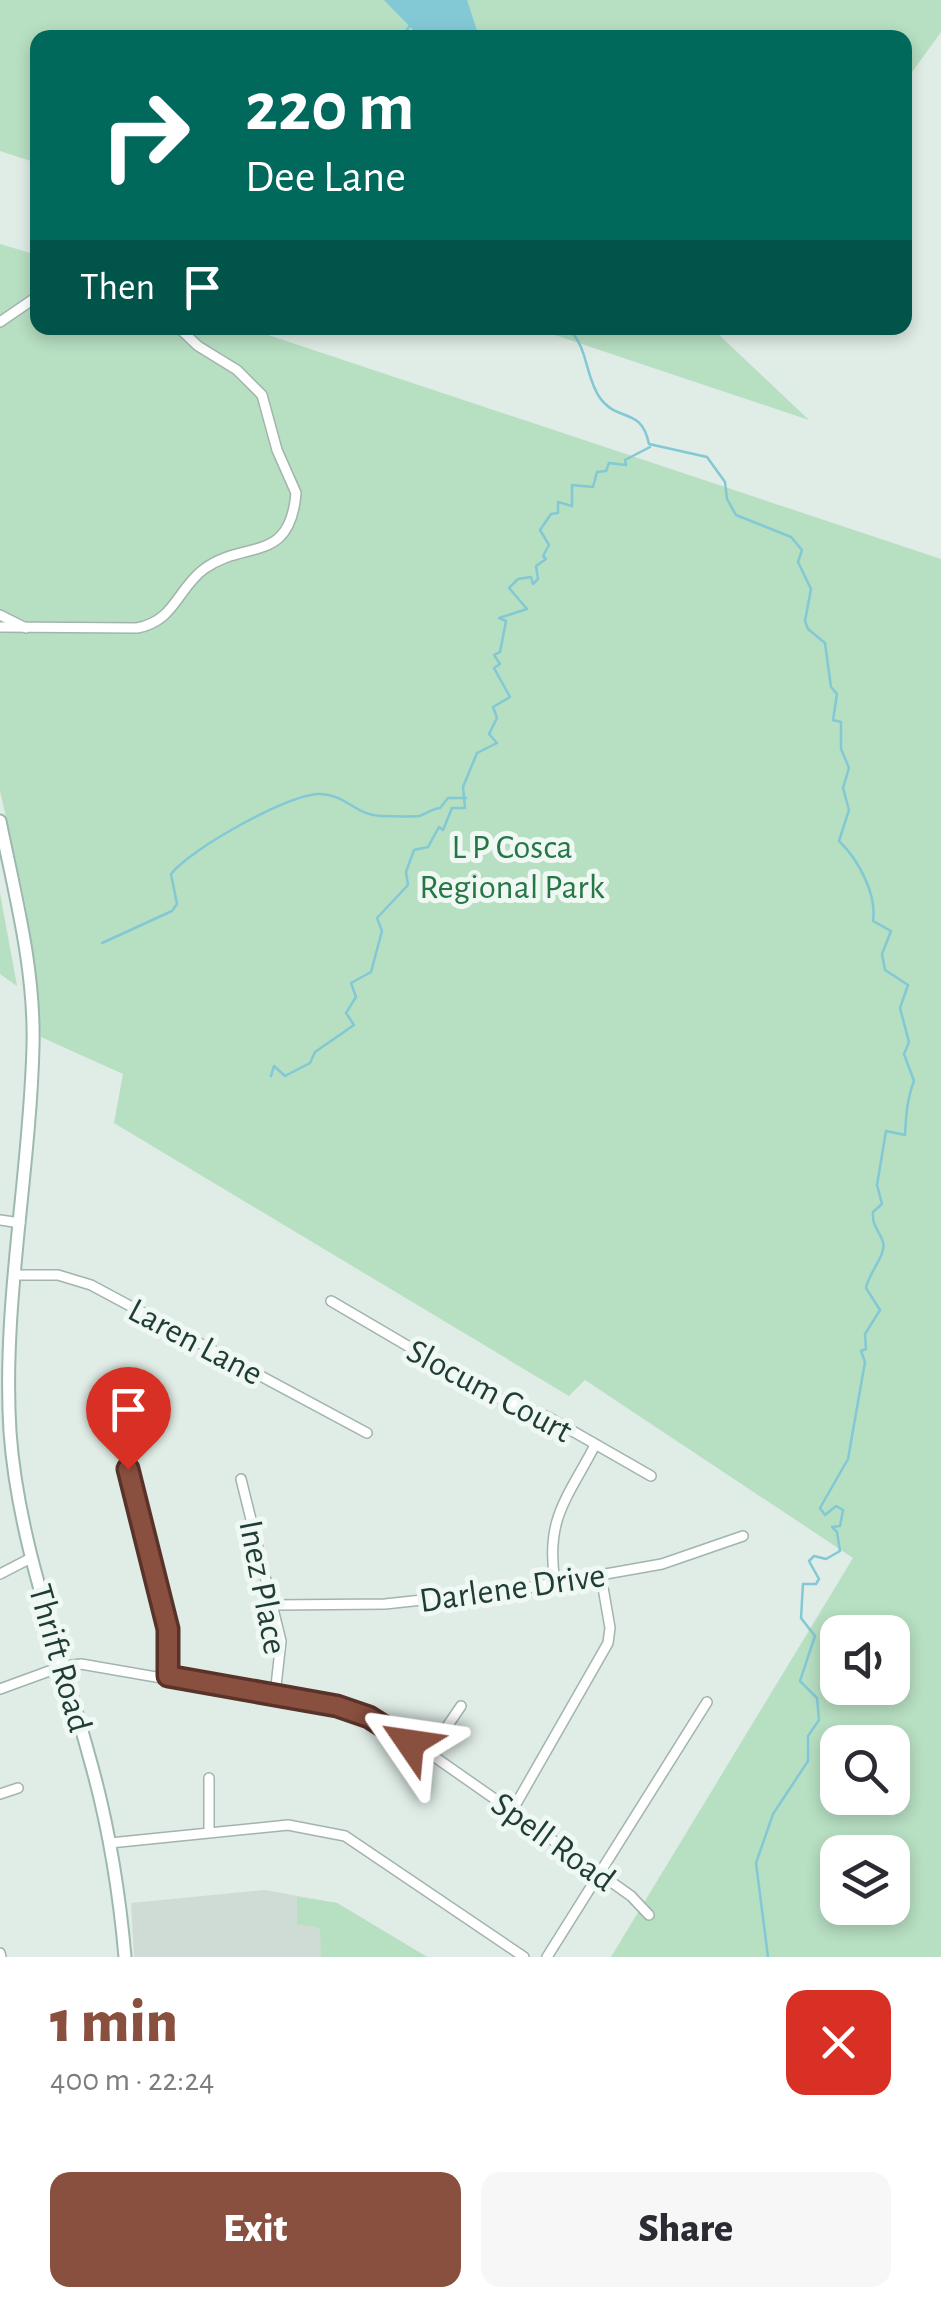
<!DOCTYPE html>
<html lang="en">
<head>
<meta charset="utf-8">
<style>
  :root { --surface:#fff; --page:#f7f7f7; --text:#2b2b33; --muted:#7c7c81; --accent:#894f3f }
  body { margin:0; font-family:"Alegreya Sans",sans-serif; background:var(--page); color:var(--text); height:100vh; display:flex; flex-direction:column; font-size:38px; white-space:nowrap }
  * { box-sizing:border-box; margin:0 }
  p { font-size:32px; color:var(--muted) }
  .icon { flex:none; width:55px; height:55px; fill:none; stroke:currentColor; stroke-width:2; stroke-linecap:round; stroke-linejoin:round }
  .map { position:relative; height:1957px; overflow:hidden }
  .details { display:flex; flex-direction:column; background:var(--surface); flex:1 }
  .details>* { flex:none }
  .guide { position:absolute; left:30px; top:30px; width:882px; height:305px; border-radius:20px; box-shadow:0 5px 15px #0003; background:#00695c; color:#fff; overflow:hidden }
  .controls { position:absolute; left:820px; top:1615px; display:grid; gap:20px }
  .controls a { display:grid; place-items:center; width:90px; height:90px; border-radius:20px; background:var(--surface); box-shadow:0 5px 15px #0003; font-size:50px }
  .pin { position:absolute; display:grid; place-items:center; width:85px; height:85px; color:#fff; margin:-102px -42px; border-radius:50% 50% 50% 0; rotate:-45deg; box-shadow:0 0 10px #0007 }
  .pin .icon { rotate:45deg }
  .me { position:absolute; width:110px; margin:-55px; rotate:302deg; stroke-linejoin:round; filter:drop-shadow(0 0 8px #0008) }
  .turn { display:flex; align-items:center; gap:35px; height:210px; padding:0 50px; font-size:45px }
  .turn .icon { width:130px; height:130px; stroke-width:2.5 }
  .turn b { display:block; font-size:70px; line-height:85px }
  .then { display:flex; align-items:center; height:95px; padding:0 50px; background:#0003; gap:20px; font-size:38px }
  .round { display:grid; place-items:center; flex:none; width:105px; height:105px; border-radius:20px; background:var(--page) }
  .overview { display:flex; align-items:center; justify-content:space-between; height:170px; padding:0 50px }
  h1 { font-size:60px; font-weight:800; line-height:75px; color:var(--accent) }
  .cta { display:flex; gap:20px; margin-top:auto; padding:20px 50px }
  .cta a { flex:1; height:115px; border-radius:20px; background:var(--accent); color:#fff; font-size:40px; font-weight:800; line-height:115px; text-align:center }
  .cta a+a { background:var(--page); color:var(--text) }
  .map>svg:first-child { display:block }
  .built { fill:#cedcd5 }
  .green { fill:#b7dfc2; fill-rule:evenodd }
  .water { fill:#83c8d5 }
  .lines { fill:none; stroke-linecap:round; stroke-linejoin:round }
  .stream { stroke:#83c8d5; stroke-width:2.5 }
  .street-casing { stroke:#a2b4ad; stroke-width:12 }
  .secondary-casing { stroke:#9db8af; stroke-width:15 }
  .street { stroke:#fff; stroke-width:9 }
  .secondary { stroke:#fff; stroke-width:11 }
  .route-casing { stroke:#593329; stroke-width:25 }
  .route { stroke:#894f3f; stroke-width:18 }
  .labels { text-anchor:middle; stroke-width:10; stroke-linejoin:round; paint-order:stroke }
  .park-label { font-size:35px; fill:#267746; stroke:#f0f8f4 }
  .street-label { font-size:35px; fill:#1f3d35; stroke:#f0f8f4 }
</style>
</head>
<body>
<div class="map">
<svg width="941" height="1957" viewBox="0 0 941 1957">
  <rect width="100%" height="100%" fill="#e0ece6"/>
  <path class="built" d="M265,1890L337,1903L427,1957H134L131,1903Z"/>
  <g class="green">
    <path d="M0,0H941V32L905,82V38H38L37,163L0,151Z"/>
    <path d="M0,244L37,255L38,328H247L941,559V1957H611L853,1558L585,1380L569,1396L114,1123L123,1074L41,1037L26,907L0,791ZM838,1632H892V1688H838ZM838,1742H892V1798H838ZM838,1852H892V1908H838Z"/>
    <path d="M534,328H720L717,333L809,420Z"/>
    <path d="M0,893L17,986L0,974Z"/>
    <path d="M297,1897L337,1903L427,1957H321L320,1928L297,1924Z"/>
  </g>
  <path class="water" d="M384,0H467L479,37H420Z"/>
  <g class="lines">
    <g class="stream">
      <path d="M401,38L411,24"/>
      <path d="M567,328C589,346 584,375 600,398C618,423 641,406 649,444L707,457L725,482L727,499L736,515L791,537L802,550L798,562L811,589L805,621L808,629L825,643L831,687L837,694L833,720L841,722V749L849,768L843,788L849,810L839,841C858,859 877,894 873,921L891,931L882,954L885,970L908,985L900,1008L909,1042L904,1054L914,1081C907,1099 906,1116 905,1135L886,1131L877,1185L882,1204L873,1212C872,1227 879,1230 883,1242C887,1254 868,1274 866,1288L880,1310L865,1334L866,1349L861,1351L865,1362L848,1459L820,1508L825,1515L836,1506L843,1510L840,1526L832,1527L837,1532L840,1551L826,1559L814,1556L809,1561L819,1579L816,1584H803L801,1618L815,1636L800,1681L817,1698L819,1720L808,1736V1761L773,1814L756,1863L768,1957"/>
      <path d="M102,943L172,911L177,904L171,874C189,850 285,796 317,794C343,792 358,817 382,816C393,816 409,817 419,816C426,814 431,809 440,808L448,798H466"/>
      <path d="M271,1076L274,1066L285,1076L310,1063L315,1052L354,1025L346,1013L356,997L351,983L371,972L382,931L377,918L408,885L406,872L414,850L428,847L439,827L443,830L452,808H465L463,787L477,753L497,743L489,734L497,718L493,707L510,697L494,668L500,664L494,655L500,652L506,621L499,618L527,609L509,588L518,579L531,577L533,584L538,579L536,566L546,559L543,556L549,545L540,530L551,514L558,513V502L572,506V485L593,487L597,472L606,471L609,463L626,465L625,460L650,447"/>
    </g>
    <g class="street-casing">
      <g id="street">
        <path d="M0,322L38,296"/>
        <path d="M0,615L26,628"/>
        <path d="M0,627L137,628C175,621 177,589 204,569C245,539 290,565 296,493L277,450L262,395L237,370L198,346L179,328"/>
        <path d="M0,1220L20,1223"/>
        <path d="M17,1275H58L91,1285L367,1433"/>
        <path d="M331,1301L493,1396L548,1417L651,1476"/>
        <path d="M110,1392L163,1608L170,1649L168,1676"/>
        <path d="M241,1479L281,1641L275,1695"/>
        <path d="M0,1574L31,1558"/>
        <path d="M555,1582C545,1519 567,1499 594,1447"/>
        <path d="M275,1605L385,1604L515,1590L662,1564L743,1536"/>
        <path d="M0,1689L63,1666L81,1664L357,1712L429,1753L512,1811L631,1896L649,1915"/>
        <path d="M429,1753L461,1706"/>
        <path d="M0,1794L18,1788"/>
        <path d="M512,1811L608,1643L610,1628L601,1576"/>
        <path d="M209,1831V1778"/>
        <path d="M110,1843L288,1825L345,1836L524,1957"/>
        <path d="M0,1953L1,1957"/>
        <path d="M547,1957L707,1702"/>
      </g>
    </g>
    <g class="secondary-casing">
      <path id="secondary" d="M0,821C15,895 35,969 33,1046C30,1174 2,1304 10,1432C18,1543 60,1649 89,1756C108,1822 119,1889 125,1957"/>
    </g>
    <use href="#street" class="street"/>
    <use href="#secondary" class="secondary"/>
  </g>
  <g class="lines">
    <g class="route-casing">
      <path id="route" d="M128,1469L168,1629V1676L337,1706L369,1717L410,1743"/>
    </g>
    <use href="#route" class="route"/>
  </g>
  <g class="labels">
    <g class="park-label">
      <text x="512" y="858">L P Cosca<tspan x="512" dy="40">Regional Park</tspan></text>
    </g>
    <g class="street-label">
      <text transform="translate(196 1341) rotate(28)" y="12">Laren Lane</text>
      <text transform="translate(490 1390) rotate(28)" y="12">Slocum Court</text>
      <text transform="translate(264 1587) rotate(79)" y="12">Inez Place</text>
      <text transform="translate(512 1587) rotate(-8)" y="12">Darlene Drive</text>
      <text transform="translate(61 1658) rotate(74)" y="12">Thrift Road</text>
      <text transform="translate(554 1841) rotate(36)" y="12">Spell Road</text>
    </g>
  </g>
</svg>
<div class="controls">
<a><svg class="icon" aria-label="sound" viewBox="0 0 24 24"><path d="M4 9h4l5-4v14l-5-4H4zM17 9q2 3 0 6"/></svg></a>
<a><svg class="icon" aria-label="search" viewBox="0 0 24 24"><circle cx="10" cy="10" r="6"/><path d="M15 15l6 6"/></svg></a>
<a><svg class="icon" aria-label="layers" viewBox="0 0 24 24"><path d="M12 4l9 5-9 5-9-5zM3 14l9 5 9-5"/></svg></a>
</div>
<div class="pin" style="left:128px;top:1469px;background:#d93025"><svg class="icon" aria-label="arrive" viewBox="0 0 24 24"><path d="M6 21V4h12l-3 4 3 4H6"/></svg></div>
<svg class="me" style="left:410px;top:1743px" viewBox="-20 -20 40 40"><path d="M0-17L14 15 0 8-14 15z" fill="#894f3f" stroke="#fff" stroke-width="4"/></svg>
<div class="guide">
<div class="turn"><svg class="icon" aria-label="right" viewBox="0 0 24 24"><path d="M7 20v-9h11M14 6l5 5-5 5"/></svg><div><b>220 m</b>Dee Lane</div></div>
<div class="then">Then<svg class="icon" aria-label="arrive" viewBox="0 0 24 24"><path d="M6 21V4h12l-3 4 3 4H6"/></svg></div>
</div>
</div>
<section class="details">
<div class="overview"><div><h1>1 min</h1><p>400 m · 22:24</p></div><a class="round" style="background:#d93025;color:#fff"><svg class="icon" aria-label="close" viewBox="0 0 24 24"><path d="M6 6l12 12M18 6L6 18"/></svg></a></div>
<div class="cta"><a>Exit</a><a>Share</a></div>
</section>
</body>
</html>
